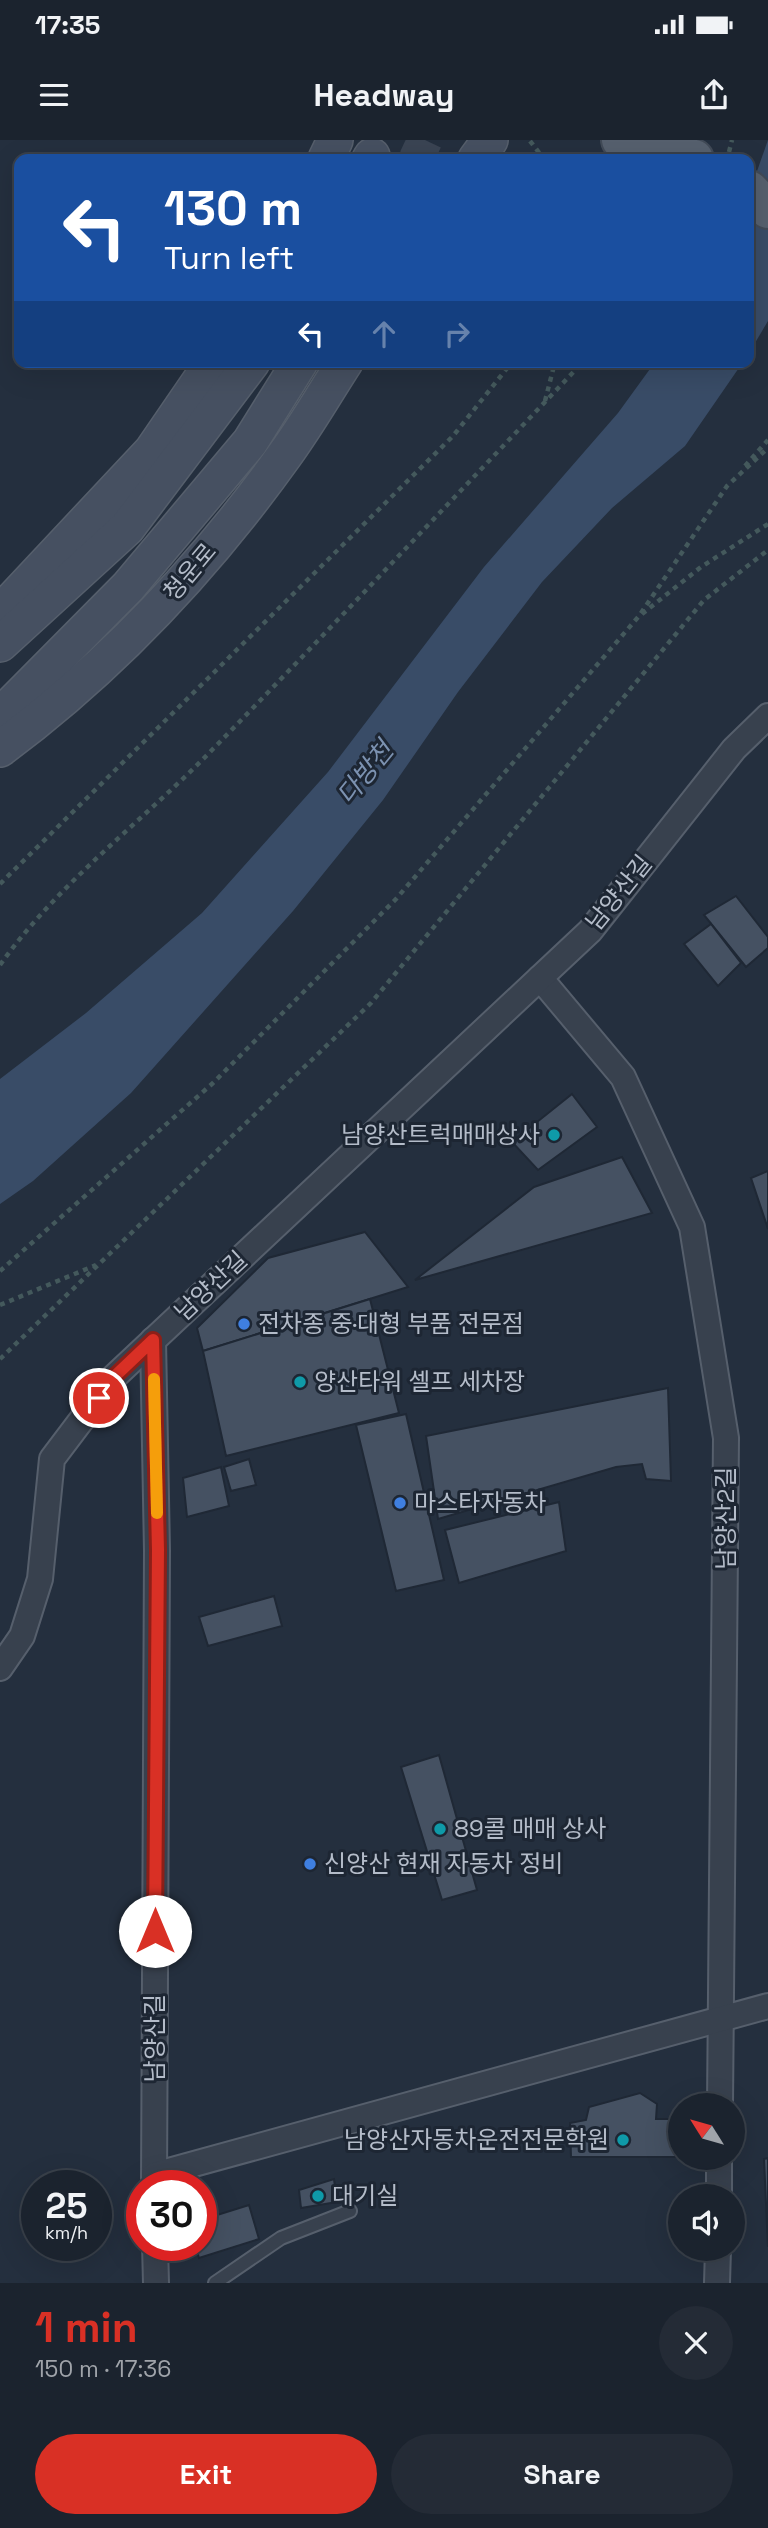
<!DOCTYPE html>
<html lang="en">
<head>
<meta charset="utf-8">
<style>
  :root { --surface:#1b232e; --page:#242b36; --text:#f1f3f6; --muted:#a0a4aa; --line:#39404a; --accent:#d93025 }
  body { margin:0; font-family:"Space Grotesk","Noto Sans KR",sans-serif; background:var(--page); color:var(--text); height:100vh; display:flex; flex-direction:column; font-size:26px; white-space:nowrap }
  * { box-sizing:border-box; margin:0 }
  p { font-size:23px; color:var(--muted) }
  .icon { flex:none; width:38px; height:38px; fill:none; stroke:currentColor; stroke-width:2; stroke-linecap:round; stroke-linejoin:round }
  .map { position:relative; height:2143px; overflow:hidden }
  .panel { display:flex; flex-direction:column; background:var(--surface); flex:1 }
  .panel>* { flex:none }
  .guide { position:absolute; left:14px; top:14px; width:740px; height:214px; border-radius:14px; box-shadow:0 7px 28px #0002,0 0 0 2px var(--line); background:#1a4fa0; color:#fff; overflow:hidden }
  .needle { width:46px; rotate:307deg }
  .controls { position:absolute; left:668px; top:1953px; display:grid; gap:14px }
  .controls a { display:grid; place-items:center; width:77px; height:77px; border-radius:50%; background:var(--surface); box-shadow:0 7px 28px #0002,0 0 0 2px var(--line); font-size:35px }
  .speed { position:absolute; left:21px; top:2030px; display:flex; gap:14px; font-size:35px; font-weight:700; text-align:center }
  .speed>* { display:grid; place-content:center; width:91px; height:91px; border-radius:50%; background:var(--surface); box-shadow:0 7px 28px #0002,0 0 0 2px var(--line); line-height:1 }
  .speed small { font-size:18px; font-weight:400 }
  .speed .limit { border:10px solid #d22; background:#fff; color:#111 }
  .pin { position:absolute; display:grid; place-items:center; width:60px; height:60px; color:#fff; margin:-30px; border:4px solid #fff; border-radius:50%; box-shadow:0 2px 7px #0007 }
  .me { position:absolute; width:77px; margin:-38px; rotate:0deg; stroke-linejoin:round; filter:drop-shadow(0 0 5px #0008) }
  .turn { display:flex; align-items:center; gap:24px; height:147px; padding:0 35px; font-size:32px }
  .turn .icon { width:91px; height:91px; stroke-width:2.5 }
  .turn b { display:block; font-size:49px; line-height:60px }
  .lanes { display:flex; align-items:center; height:66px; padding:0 35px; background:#0003; justify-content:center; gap:35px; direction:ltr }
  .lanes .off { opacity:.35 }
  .round { display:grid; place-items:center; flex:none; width:74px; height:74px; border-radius:37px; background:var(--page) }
  .summary { display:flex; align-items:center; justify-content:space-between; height:119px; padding:0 35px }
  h1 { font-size:42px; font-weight:800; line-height:52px; color:var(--accent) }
  .button { display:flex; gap:14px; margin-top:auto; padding:14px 35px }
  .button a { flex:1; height:80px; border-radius:42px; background:var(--accent); color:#fff; font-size:28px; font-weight:800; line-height:80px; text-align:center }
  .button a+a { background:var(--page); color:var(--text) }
  .status { display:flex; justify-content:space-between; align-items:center; height:49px; padding:0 35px; background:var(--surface); direction:ltr }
  .status svg { height:19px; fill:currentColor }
  header { display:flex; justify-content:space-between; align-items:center; height:91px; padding:0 35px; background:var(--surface); font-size:32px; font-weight:800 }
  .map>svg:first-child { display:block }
  .water { fill:#394c67 }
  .building { fill:#455162; stroke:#1f2835; stroke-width:2 }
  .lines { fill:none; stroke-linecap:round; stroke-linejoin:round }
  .secondary-tunnel { stroke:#3a4453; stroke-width:35; stroke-dasharray:35 18; stroke-linecap:butt }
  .service-casing { stroke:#565f6c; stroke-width:16 }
  .minor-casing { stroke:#565f6c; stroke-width:28 }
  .secondary-casing { stroke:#565f6c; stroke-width:38 }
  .primary-casing { stroke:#414a57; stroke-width:42 }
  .path { stroke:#44595c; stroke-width:4.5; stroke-dasharray:5 5; stroke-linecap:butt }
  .service { stroke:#38414e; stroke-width:12 }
  .minor { stroke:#38414e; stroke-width:24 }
  .secondary { stroke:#465061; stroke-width:35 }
  .primary { stroke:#56606e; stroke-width:38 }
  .route-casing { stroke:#8d1f18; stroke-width:18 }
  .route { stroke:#d93025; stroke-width:12 }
  .slow { stroke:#f59e0b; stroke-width:12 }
  .culture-dot { fill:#0f9aa8; stroke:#1d2633; stroke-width:2.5 }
  .shop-dot { fill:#3f7fe0; stroke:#1d2633; stroke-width:2.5 }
  .labels { text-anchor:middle; stroke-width:6; stroke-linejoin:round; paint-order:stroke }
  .street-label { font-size:24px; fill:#b4bcc9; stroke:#1d2633 }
  .poi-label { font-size:24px; fill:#b4bcc9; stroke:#1d2633; text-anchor:start }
  .water-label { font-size:26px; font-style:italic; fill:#7c92b1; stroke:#1d2633 }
</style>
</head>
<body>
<div class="status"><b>17:35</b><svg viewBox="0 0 49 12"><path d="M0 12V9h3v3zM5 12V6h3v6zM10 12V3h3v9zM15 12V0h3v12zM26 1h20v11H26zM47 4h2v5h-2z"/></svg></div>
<header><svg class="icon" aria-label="menu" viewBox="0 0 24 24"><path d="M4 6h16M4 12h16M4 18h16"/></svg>Headway<svg class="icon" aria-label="share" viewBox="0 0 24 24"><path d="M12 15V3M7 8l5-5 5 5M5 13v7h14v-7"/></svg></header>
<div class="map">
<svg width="768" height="2143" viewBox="0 0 768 2143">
  <rect width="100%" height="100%" fill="#242f3e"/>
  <g class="water">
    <path d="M768,0V181L749,213V54Z"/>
    <path d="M655,222H743L685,306L612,368L542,442L458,552L383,660L293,771L131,953L33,1041L0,1064V939L86,873L202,773L328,632L484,427L618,273Z"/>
  </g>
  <g class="building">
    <path d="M736,756L768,797V808L746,827L704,775Z"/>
    <path d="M711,784L741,823L718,846L684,804Z"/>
    <path d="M572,954L597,987L538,1030L512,1002Z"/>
    <path d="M622,1017L652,1073L415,1140L534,1047Z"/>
    <path d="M768,1031V1089L751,1038Z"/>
    <path d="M365,1092L408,1147L203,1211L197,1188L268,1118Z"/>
    <path d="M370,1159L399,1273L226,1316L203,1211Z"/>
    <path d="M668,1248L671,1341L646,1339L642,1324L616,1327L438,1379L426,1296Z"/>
    <path d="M406,1274L444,1440L396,1451L356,1285Z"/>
    <path d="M249,1319L256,1345L231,1351L224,1327Z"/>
    <path d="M221,1327L229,1366L187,1377L183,1338Z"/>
    <path d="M559,1362L566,1411L459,1443L445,1390Z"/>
    <path d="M274,1456L282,1486L208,1506L199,1477Z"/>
    <path d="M439,1615L477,1750L442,1760L401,1627Z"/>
    <path d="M640,1953L657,1964L656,1979H674L676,2017H571L570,1983L586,1980L589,1967Z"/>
    <path d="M768,2018V2107L764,2019Z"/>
    <path d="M334,2039L337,2062L301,2068L299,2050Z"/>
    <path d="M249,2065L259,2099L199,2118L195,2105H201V2080Z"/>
  </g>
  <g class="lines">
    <path class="secondary-tunnel" d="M416,19L425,0"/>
    <g class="service-casing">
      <path id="service" d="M215,2143L281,2098L350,2071"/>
    </g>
    <g class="minor-casing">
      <g id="minor">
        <path d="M540,838L623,937L692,1087L726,1298L720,1965"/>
        <path d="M153,1200L157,1411L154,2046"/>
        <path d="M0,1528L22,1496L40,1439L52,1319L114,1237L590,791L734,609L768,576"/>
        <path d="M154,2035L768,1866"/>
        <path d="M719,2056V2018"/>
        <path d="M155,2105L156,2143"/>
        <path d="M717,2143L718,2109"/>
      </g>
    </g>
    <g class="secondary-casing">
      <g id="secondary">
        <path d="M326,19L335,0"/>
        <path d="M370,19L372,16"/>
        <path d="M476,19L490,0"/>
        <path d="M0,473L152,311L213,222"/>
        <path d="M0,504L127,388L252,222"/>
        <path d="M0,576L128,447L250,302L300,222"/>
        <path d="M0,609C109,528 205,426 284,316C306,286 325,253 345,222"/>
      </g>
    </g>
    <g class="primary-casing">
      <g id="primary">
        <path d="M621,0L694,19"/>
        <path d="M749,50L768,69"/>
      </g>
    </g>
    <g class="path">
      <path d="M530,1L544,19"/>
      <path d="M729,12L732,0"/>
      <path d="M545,261L555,222"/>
      <path d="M745,326L768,300"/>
      <path d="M642,474L701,427L768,384"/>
      <path d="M0,744L453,296L512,222"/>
      <path d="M0,825C59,742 142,682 212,610C337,482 460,351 583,222"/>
      <path d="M0,1131L213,943L396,759L639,476L727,346L768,308"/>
      <path d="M0,1165L96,1125"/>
      <path d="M0,1219L371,863L704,460L768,410"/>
    </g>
    <use href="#service" class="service"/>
    <use href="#minor" class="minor"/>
    <use href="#secondary" class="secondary"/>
    <use href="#primary" class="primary"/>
  </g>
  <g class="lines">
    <g class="route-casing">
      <path id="route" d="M99,1258L114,1237L153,1200L158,1410L155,1791"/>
    </g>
    <use href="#route" class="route"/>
    <path class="slow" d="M154,1239L157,1373"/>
  </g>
  <g class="culture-dot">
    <circle cx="554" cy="995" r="7"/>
    <circle cx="300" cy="1242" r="7"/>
    <circle cx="440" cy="1689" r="7"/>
    <circle cx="623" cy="2000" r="7"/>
    <circle cx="318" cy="2056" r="7"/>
  </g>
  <g class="shop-dot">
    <circle cx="244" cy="1184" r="7"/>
    <circle cx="400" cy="1363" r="7"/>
    <circle cx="310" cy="1724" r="7"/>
  </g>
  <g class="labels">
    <g class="street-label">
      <text transform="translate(190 432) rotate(-50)" y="8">청운로</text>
      <text transform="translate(619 753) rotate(-51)" y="8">남양산길</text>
      <text transform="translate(211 1146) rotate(-43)" y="8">남양산길</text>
      <text transform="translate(726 1378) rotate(-90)" y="8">남양산2길</text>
      <text transform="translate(155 1898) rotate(-90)" y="8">남양산길</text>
    </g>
    <g class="poi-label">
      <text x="540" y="1003" text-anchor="end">남양산트럭매매상사</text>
      <text x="258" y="1192">전차종 중·대형 부품 전문점</text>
      <text x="314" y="1250">양산타워 셀프 세차장</text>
      <text x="414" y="1371">마스타자동차</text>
      <text x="454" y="1697">89콜 매매 상사</text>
      <text x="324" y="1732">신양산 현재 자동차 정비</text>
      <text x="609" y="2008" text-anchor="end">남양산자동차운전전문학원</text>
      <text x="332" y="2064">대기실</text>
    </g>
    <g class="water-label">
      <text transform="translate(365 633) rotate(-51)" y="9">다방천</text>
    </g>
  </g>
</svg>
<div class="controls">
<a><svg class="needle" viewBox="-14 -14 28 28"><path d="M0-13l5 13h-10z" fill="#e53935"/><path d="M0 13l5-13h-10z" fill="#a0a4aa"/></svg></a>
<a><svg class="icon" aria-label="sound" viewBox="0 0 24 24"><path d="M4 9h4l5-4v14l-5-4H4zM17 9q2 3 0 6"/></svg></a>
</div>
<div class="speed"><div>25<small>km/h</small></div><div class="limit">30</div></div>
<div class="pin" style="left:99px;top:1258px;background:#d93025"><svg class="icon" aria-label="arrive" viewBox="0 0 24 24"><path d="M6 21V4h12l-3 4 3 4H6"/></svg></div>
<svg class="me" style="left:155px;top:1791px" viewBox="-20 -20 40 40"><circle r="19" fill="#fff"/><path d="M0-13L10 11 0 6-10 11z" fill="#d93025"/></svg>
<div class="guide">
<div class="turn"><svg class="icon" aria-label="left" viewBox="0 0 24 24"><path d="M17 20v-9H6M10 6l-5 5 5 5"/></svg><div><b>130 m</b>Turn left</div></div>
<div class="lanes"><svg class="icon" aria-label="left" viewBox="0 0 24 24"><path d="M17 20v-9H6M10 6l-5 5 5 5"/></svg><svg class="icon off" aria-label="ahead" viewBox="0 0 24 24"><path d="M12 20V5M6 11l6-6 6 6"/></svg><svg class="icon off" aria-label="right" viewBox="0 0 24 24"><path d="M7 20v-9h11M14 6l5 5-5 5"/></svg></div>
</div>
</div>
<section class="panel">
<div class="summary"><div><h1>1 min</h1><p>150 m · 17:36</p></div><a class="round"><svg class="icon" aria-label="close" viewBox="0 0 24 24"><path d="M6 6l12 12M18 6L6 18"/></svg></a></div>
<div class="button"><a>Exit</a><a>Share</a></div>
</section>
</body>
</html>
